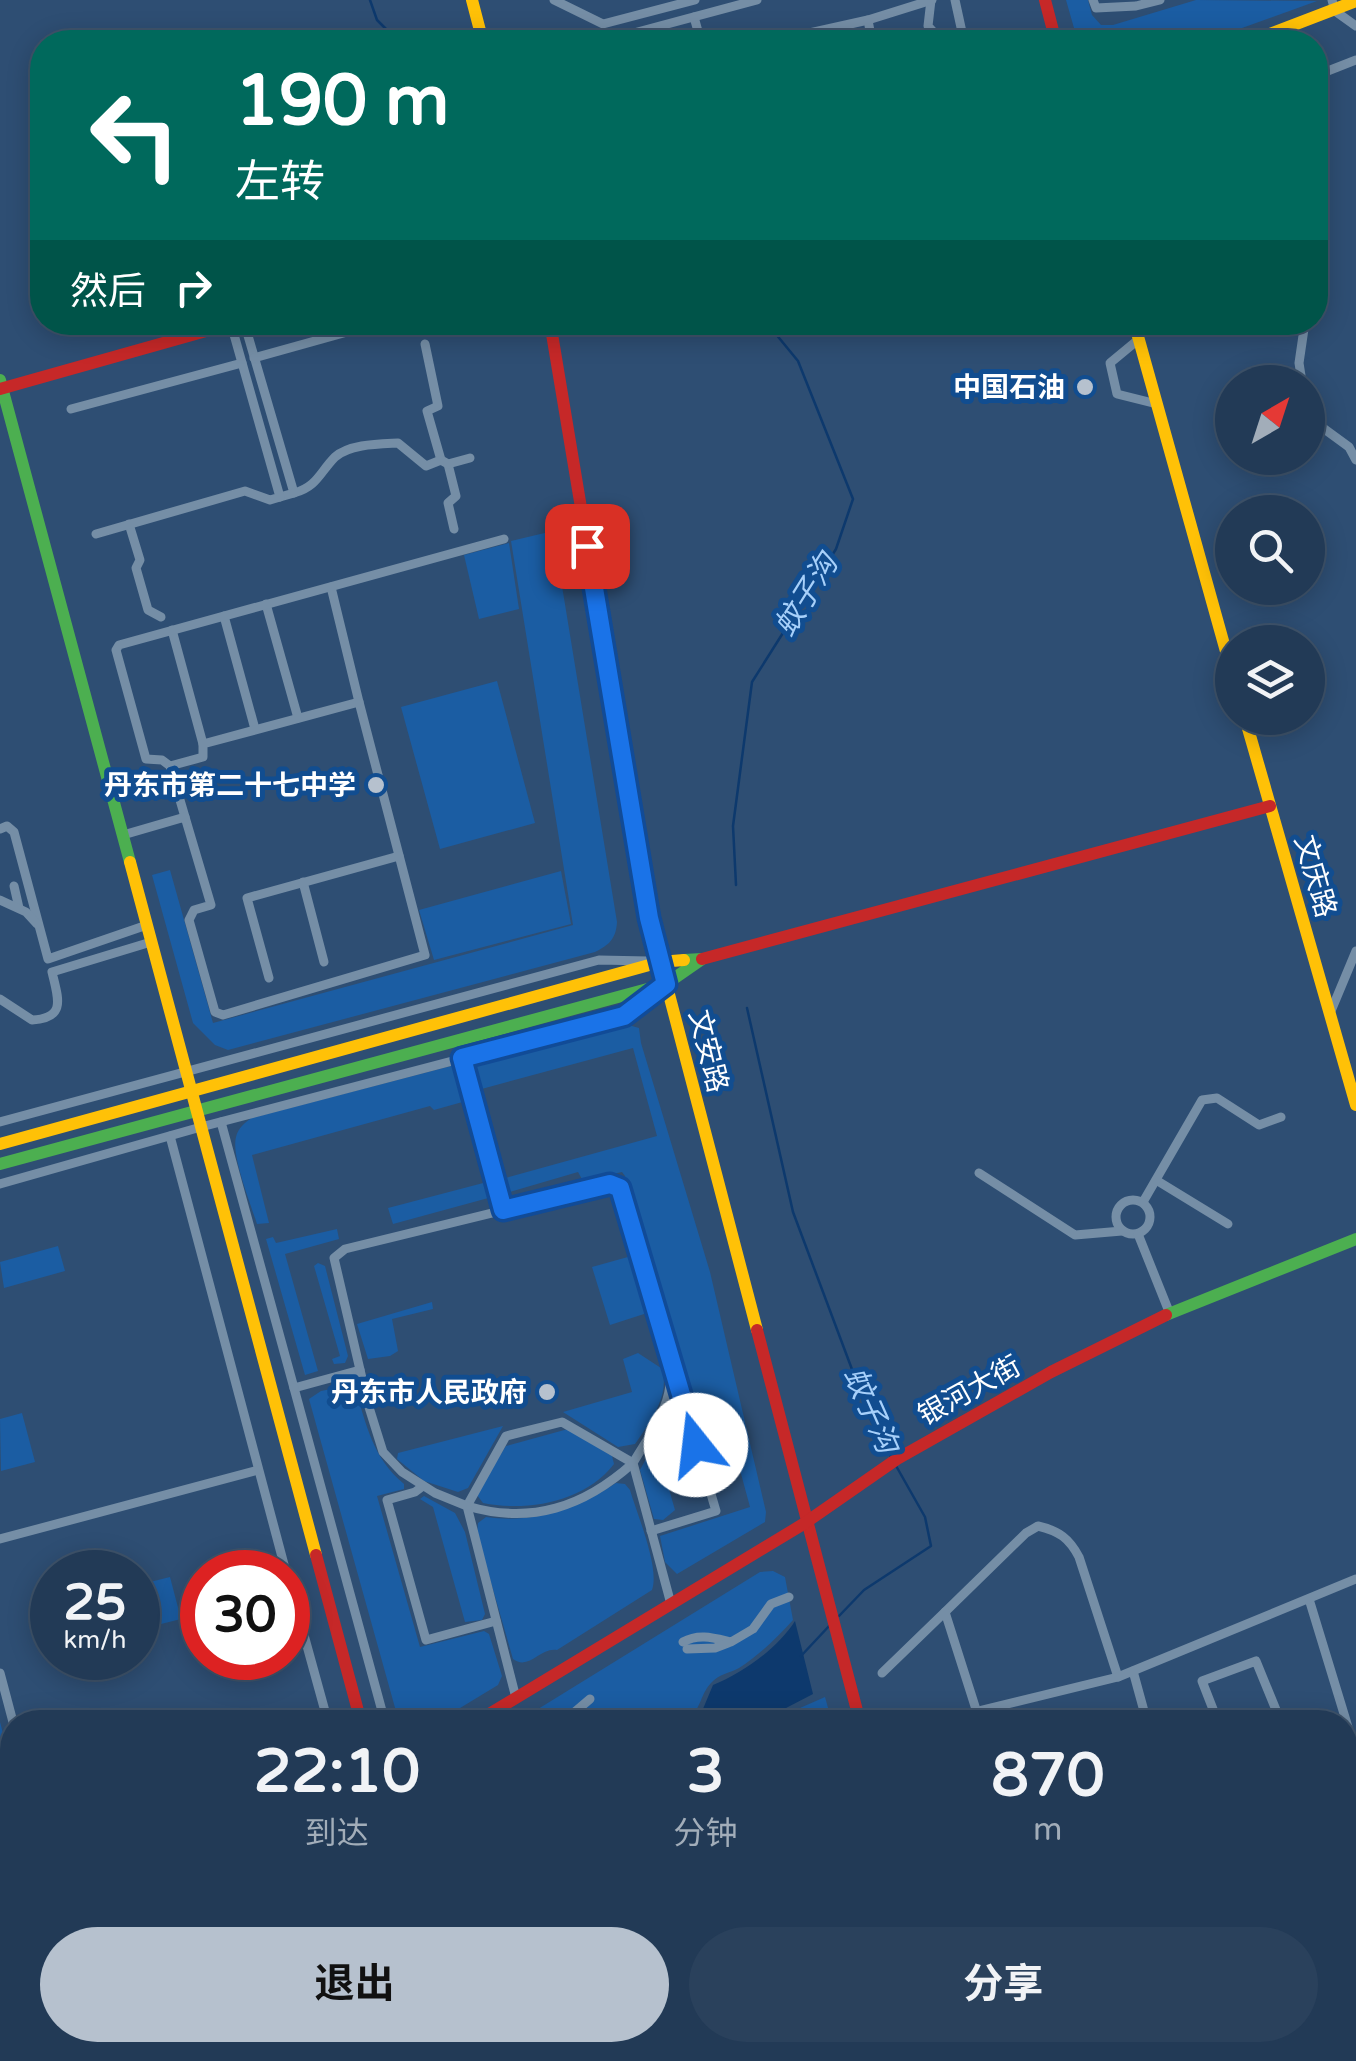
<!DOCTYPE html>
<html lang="zh">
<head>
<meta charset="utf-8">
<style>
  :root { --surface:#223a56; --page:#2a415c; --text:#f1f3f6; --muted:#a2adb9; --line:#3f546c; --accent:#b6c1ce }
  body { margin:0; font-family:"Varela Round","Noto Sans SC",sans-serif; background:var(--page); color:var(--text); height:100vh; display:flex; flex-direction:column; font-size:38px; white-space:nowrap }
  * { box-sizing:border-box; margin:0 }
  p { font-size:32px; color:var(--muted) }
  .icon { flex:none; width:55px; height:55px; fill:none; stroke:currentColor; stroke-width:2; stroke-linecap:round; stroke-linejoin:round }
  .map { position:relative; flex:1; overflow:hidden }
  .sheet { position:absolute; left:0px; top:1710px; width:1358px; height:352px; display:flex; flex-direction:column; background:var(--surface); border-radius:40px 40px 0 0; box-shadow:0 5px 25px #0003,0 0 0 2px var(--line) }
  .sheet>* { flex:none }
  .banner { position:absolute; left:30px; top:30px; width:1298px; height:305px; border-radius:40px; box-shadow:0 5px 25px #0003,0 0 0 2px var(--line); background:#00695c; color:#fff; overflow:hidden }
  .needle { width:65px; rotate:39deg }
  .tools { position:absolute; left:1215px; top:365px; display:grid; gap:20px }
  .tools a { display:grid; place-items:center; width:110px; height:110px; border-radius:50%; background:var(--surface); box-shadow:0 5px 25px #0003,0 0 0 2px var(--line); font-size:50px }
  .speed { position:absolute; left:30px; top:1550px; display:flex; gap:20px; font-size:50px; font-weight:700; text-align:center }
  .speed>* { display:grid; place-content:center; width:130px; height:130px; border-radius:50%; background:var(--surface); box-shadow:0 5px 25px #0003,0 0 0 2px var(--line); line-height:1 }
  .speed small { font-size:25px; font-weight:400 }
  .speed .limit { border:15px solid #d22; background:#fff; color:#111 }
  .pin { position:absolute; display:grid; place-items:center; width:85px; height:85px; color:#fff; margin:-42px; border-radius:20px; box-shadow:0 5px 15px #0006 }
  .me { position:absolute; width:110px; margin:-55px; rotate:344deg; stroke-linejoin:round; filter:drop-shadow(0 0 8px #0008) }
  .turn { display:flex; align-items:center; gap:35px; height:210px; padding:0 40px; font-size:45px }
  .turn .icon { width:130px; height:130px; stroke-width:2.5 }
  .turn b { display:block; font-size:70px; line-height:85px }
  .then { display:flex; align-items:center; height:95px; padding:0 40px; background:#0003; gap:20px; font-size:38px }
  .eta { display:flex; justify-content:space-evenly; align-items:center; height:170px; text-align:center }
  .eta b { font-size:60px; font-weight:700; line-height:70px }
  .cta { display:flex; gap:20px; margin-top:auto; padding:20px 40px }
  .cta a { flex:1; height:115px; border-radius:60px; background:var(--accent); color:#111; font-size:40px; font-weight:700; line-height:115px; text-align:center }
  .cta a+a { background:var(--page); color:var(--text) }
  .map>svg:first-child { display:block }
  .green { fill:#1b5da3 }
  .water { fill:#0d396d }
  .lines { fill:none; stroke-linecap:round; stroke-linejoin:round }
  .stream { stroke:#0d396d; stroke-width:2.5 }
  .street { stroke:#758ea6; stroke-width:9 }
  .fast { stroke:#4caf50; stroke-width:12 }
  .slow { stroke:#ffc107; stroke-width:12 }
  .jam { stroke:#c62828; stroke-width:12 }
  .route-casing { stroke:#114b97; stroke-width:25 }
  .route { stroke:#1a73e8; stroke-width:18 }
  .poi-dot { fill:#b6c1ce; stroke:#114d90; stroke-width:4 }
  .labels { text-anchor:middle; stroke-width:10; stroke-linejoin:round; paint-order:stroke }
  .poi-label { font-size:28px; font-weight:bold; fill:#fff; stroke:#114d90; text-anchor:end }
  .street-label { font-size:28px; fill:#fff; stroke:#114d90 }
  .water-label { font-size:30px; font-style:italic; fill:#a7d0fa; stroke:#114d90 }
</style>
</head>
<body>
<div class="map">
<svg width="1356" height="2061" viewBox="0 0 1356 2061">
  <rect width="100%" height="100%" fill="#2e4e73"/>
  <g class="green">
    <path d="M1066,0H1088L1092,15L1101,25H1113L1196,0L1317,1L1203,42H1078Z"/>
    <path d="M553,531L617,922C616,939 609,945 595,952L228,1050L215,1045L193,1023L152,875L170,870L213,1023L573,925L511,541Z"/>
    <path d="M509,543L519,609L479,619L464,555Z"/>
    <path d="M497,681L535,823L440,849L401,707Z"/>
    <path d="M561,871L571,924L434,960L419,910Z"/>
    <path d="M618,1022L639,1028L641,1043L710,1272L766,1512L765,1522L677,1574L665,1562L660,1536L750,1507L721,1400L694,1407L625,1176L622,1172L583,1181L578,1172L506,1193L502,1179L657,1136L633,1048L478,1090L470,1060Z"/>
    <path d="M455,1065L466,1101L434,1110L430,1106L252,1155L269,1223L257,1224C251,1204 231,1156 236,1137C238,1128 245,1123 251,1118Z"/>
    <path d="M487,1182L492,1197L393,1224L388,1208Z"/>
    <path d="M337,1229L339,1239L285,1254L318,1371L305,1375L266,1239L273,1237L276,1243Z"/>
    <path d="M58,1246L65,1271L4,1288L0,1262Z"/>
    <path d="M635,1255L648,1307L644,1314L610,1325L592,1267Z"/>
    <path d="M318,1263L325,1266L348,1356L345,1363L334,1364L332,1359L340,1356L314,1266Z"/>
    <path d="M432,1302L433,1309L392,1319L398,1351L390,1356L368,1359L357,1324Z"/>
    <path d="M638,1353L661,1368C672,1393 649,1424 635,1444L618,1447L563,1412L632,1392L623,1359Z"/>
    <path d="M346,1386L355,1387C366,1425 373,1458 404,1484V1489L377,1496L420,1647L484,1631L489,1634L502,1676L498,1685L437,1722H399L309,1399L321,1391Z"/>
    <path d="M22,1413L35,1462L1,1471L0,1419Z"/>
    <path d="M503,1426L468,1488L458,1492L424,1481L397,1459L398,1453Z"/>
    <path d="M568,1429L612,1456L614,1464C585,1502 527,1512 483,1503L477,1495L478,1490L506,1446Z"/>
    <path d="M659,1434H665L658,1451L675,1510L663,1520L654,1519L640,1470Z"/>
    <path d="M616,1483L625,1484L630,1490C637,1514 660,1568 652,1590L557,1650C540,1647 529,1671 513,1659L477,1534L478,1523L486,1517C534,1524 576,1509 616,1483Z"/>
    <path d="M424,1496L455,1513L465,1532L485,1614L482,1620L465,1622L433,1507L420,1499Z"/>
    <path d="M773,1571L785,1577L793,1620C777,1638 759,1655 739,1668C730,1673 719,1674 711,1683C701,1693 701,1709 687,1722H517L760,1572Z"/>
    <path d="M170,1577L181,1619L157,1625L146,1583Z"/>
    <path d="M825,1697L832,1722H770L775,1719Z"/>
    <path d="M0,1722L12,1767V1817L0,1781Z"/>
    <path d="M12,1828V1955L0,1922V1842L9,1838Z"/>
    <path d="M12,2025V2050H110L65,2054L57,2061H0V2030Z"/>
    <path d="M351,2050H400L417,2061H347Z"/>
    <path d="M477,2050H542L521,2061H473Z"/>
    <path d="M544,2050H636L610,2061H549Z"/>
    <path d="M978,2050H1056L1059,2061H981Z"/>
  </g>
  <g class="water">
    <path d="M795,1621L813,1694L759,1722H693L700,1716L713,1685C743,1673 778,1648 795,1621Z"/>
    <path d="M120,2050H229L222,2061H61C77,2050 101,2060 120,2050Z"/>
  </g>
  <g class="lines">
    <g class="stream">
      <path d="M370,0L377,20L399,42"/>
      <path d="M736,885L733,826L752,682L836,549L853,499L798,361L766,322"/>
      <path d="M747,1008L793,1212L871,1420L891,1457"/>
      <path d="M839,1616L864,1590L931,1546L925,1517L895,1464"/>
      <path d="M801,1656L830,1625"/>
    </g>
    <g class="street">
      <path d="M554,0L603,24L695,0"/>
      <path d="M931,0L928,26L938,37L962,32L955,0"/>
      <path d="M1093,0L1096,8L1136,6L1160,0"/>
      <path d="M1332,0L1335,11L1356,26"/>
      <path d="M694,17L701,42"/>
      <path d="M630,34L757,0"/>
      <path d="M769,42L868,20"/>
      <path d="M872,42L868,20L932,0"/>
      <path d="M1315,76L1356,60"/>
      <path d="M244,322L294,493L280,497"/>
      <path d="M1223,322L1234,330L1241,322"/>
      <path d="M1139,339L1110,363L1117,394L1157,404"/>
      <path d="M425,344L438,406L427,411L441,460"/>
      <path d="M254,358L383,322"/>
      <path d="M1302,382L1299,363L1305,322"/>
      <path d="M71,409L242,363"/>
      <path d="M1308,417L1349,447L1356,460"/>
      <path d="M448,464L456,496L448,503L454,529"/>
      <path d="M294,493C317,487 320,472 335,457C350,444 379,444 398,443L426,466L441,460L448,464L470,458"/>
      <path d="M129,524L140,560L136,568L148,610L161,617"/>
      <path d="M96,534L245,491L270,500L280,497L231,324"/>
      <path d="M331,587L359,702"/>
      <path d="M266,604L298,718"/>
      <path d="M224,616L255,729"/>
      <path d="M172,630L203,744"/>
      <path d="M170,766L185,817"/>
      <path d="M0,829L7,826L14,832L48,959L147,925"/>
      <path d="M123,835L185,817L211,905L194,910L189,920L215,1012L223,1015L425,955L359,702L203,744V757L170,766L162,760L146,759L116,650L119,645L504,539"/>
      <path d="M303,882L324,962"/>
      <path d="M14,886L19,908"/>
      <path d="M0,900L26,912L37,924"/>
      <path d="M269,978L247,898L399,856"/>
      <path d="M0,999L32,1020C67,1018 58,998 52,972L151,942"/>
      <path d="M1331,1011L1356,951"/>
      <path d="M462,1059L503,1210"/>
      <path d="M0,1122L599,960L648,961"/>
      <path d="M221,1122L294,1388L360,1370"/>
      <path d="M170,1136L286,1572"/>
      <path d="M979,1173L1075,1235L1122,1231"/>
      <path d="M1156,1180L1228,1224"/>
      <path d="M0,1184L201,1127L624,1016L661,988"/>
      <circle cx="1133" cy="1217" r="17"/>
      <path d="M1143,1202L1202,1100L1217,1098L1259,1125L1281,1117"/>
      <path d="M1138,1234L1170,1314"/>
      <path d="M294,1388L385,1722"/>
      <path d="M562,1422L633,1463C584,1507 531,1525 467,1506L506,1436Z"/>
      <path d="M423,1486L415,1492L387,1500L426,1640L496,1621"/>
      <path d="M651,1531L716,1511L672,1362"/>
      <path d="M0,1539L258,1470"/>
      <path d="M288,1577L328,1722"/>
      <path d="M1309,1599L1348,1727L1345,1728"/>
      <path d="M945,1612L1026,1533L1038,1526C1059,1531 1069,1538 1079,1557L1118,1677"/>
      <path d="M683,1642C699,1633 714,1638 731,1642L753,1629L771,1604L789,1597"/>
      <path d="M687,1649L715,1648L728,1643"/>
      <path d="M1133,1671L1147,1722"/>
      <path d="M0,1673L13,1722"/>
      <path d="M882,1673L945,1612L980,1722"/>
      <path d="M516,1698L467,1506L435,1493L402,1472L383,1452L368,1404L334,1258L345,1249L610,1184L620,1188C634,1235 675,1341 670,1385C667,1413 647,1439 633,1463L671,1604"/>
      <path d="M563,1722L590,1699"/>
      <path d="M933,1722L1118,1677L1356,1579"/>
      <path d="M1218,1722L1202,1681L1256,1661L1281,1722"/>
      <path d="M1345,1800L1356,1796"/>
      <path d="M1345,1895L1356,1899"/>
      <path d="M21,2061L32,2050"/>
    </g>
    <g class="fast">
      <path d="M0,380L130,862"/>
      <path d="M0,1164L666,984L702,959L684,960"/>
      <path d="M1166,1315L1356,1239"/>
    </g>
    <g class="slow">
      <path d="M472,0L483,42"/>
      <path d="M1249,42L1356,1"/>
      <path d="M1134,322L1232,673"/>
      <path d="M1245,718L1356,1105"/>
      <path d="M633,819L649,918L757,1330"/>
      <path d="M130,862L316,1555"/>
      <path d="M0,1144L660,962L684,960"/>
      <path d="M949,2050L952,2061"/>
    </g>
    <g class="jam">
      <path d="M1045,0L1056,42"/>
      <path d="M550,322L633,819"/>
      <path d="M0,389L238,322"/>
      <path d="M702,959L1270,806"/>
      <path d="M757,1330L860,1722"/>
      <path d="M316,1555L361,1722"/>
      <path d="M476,1722L805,1523L897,1459L1051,1372L1166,1315"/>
      <path d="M0,2007L12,2003"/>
      <path d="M630,2061L654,2050"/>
    </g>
  </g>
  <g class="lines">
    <g class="route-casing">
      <path id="route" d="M587,546L649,918L666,984L624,1016L462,1058L503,1210L610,1184L620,1188L696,1445"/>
    </g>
    <use href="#route" class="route"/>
  </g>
  <g class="poi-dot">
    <circle cx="1085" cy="387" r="10"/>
    <circle cx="376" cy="785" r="10"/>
    <circle cx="547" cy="1392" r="10"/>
  </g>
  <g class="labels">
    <g class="poi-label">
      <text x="1065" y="397">中国石油</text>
      <text x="356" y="795">丹东市第二十七中学</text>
      <text x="527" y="1402">丹东市人民政府</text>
    </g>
    <g class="street-label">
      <text transform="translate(1316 876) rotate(74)" y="10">文庆路</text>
      <text transform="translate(709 1051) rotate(76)" y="10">文安路</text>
      <text transform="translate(969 1390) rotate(-29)" y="10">银河大街</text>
    </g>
    <g class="water-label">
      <text transform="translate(806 595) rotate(-58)" y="10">蚊子沟</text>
      <text transform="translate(871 1410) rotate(66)" y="10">蚊子沟</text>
    </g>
  </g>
</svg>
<div class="tools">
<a><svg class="needle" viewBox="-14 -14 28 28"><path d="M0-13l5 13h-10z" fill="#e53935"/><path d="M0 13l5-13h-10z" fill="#a2adb9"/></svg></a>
<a><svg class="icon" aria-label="search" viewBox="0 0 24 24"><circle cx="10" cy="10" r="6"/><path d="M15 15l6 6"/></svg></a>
<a><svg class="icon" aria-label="layers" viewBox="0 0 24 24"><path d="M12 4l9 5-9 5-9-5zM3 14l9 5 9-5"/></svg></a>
</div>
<div class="speed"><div>25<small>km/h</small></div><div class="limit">30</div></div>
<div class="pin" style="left:587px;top:546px;background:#d93025"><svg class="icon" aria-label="arrive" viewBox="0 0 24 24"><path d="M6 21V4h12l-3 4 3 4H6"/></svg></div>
<svg class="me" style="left:696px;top:1445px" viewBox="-20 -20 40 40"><circle r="19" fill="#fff"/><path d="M0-13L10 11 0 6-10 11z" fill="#1a73e8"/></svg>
<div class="banner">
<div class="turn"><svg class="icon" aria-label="left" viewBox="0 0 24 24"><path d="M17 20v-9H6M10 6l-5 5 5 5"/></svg><div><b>190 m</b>左转</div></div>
<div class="then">然后<svg class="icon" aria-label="right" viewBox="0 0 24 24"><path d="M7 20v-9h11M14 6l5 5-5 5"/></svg></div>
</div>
<section class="sheet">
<div class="eta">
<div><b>22:10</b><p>到达</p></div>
<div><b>3</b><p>分钟</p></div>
<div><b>870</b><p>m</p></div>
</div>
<div class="cta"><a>退出</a><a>分享</a></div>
</section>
</div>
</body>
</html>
